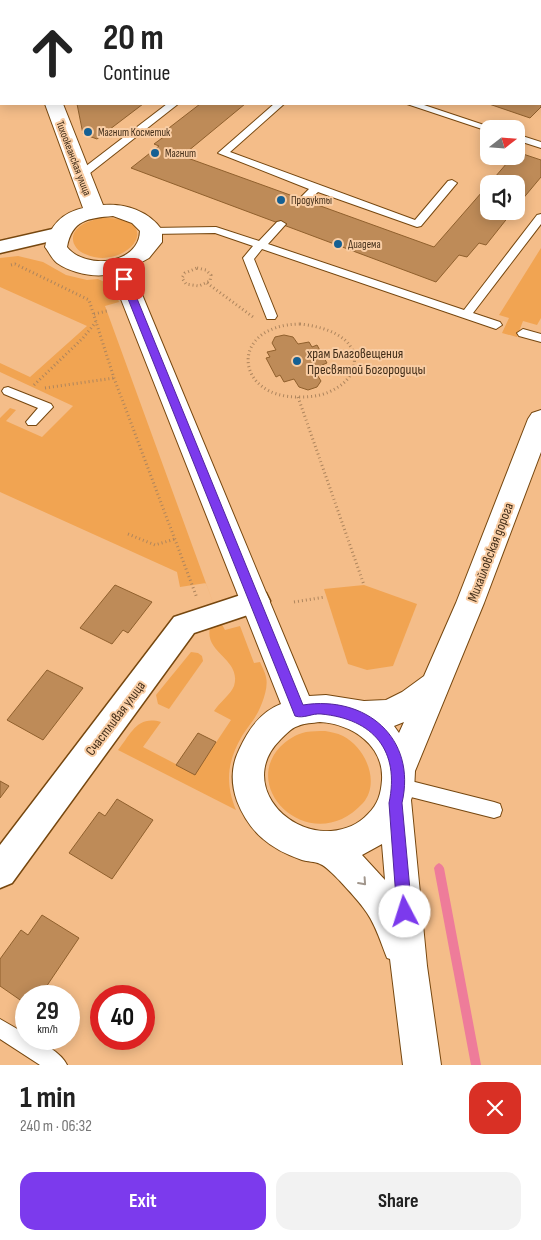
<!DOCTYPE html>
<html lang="en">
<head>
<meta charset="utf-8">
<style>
  :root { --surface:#fff; --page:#f2f2f2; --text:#222; --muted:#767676; --accent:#7c3aed }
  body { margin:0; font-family:"Sofia Sans Condensed",sans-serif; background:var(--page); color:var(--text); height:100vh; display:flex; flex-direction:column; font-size:19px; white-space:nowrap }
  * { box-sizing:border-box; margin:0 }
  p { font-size:16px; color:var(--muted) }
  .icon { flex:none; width:28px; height:28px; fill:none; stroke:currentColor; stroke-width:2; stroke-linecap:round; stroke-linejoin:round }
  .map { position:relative; height:1065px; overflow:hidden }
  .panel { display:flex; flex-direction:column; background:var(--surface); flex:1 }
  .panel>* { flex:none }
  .banner { position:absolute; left:0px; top:0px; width:541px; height:105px; box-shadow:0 2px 12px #0003; background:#fff; color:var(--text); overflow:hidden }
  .needle { width:32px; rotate:73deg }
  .controls { position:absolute; left:480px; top:120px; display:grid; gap:10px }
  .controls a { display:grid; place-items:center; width:45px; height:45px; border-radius:10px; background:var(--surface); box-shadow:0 2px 12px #0003; font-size:25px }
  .speed { position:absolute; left:15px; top:985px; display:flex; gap:10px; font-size:25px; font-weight:700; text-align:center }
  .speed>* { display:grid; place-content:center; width:65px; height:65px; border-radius:50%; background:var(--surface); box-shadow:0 2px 12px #0003; line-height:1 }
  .speed small { font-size:12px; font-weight:400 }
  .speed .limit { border:8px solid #d22; background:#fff; color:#111 }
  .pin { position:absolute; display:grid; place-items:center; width:42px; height:42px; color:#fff; margin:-21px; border-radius:10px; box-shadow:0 2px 8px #0006 }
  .me { position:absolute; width:55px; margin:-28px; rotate:355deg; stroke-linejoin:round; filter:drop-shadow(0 0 4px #0008) }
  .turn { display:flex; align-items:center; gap:18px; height:105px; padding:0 20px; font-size:22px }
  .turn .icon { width:65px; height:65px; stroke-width:2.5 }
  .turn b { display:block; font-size:35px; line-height:42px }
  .round { display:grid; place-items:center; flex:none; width:52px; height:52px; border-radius:15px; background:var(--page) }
  .head { display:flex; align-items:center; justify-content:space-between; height:85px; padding:0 20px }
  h1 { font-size:30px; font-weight:700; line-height:38px }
  .action { display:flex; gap:10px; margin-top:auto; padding:10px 20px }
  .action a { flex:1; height:58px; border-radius:15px; background:var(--accent); color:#fff; font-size:20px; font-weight:700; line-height:58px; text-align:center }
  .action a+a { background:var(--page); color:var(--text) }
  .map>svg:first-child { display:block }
  .green { fill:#f1a452 }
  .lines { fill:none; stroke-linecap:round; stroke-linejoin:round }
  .stream { fill:#ee7c9a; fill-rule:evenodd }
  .building { fill:#be8b58; stroke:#90602d }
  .service-casing { stroke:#76470f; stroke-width:2 }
  .minor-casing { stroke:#76470f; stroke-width:3 }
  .tertiary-casing { stroke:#76470f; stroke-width:2 }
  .path-far1 { stroke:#ae855d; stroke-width:2; stroke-dasharray:0.5 2.5; stroke-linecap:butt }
  .path { stroke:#ae855d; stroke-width:3; stroke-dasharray:1 3; stroke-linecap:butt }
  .service { fill:#fff; fill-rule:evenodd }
  .minor { fill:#fff; fill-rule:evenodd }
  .tertiary { fill:#fff; fill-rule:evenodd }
  .oneway { stroke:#a1968c }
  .route { fill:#7c3aed; stroke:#51269a }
  .poi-dot { fill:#156093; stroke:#f9cda4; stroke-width:2 }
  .labels { text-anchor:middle; stroke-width:4; stroke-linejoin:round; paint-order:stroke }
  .far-poi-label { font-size:11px; fill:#432e19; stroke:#f9cda4; text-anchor:start }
  .far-street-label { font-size:11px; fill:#432e19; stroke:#f9cda4 }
  .poi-label { font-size:14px; fill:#432e19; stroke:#f9cda4; text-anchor:start }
  .street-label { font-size:14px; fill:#432e19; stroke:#f9cda4 }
</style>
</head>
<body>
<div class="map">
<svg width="541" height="1065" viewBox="0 0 541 1065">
  <rect width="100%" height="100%" fill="#f4bd89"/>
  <g class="green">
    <path d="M101,218C170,216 127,273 85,254C73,249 68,236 79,227C85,222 93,220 101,218Z"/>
    <path d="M541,248V318L537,325L523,321L517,337L502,333L509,318L499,315Z"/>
    <path d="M18,256L43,262L66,275L87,280L98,279L113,286L119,302L105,306L215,608L206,583L180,587L177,572L0,492V418L10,408L16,410L6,421L42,437L73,406L0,372V363L30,377L87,326L0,287V258Z"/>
    <path d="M364,585L417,604L393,666L367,670L348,664L324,589Z"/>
    <path d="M220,621L225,630L240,626L254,663L260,662C262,667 265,672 266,677C268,685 265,695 262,703C256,719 250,723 242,736C227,762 225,783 236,810L118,750C131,734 137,715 161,722L143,747L195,774L231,720L214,711C219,703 231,694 234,686C242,659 204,653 210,628Z"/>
    <path d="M191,652L198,653L202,656L203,661L169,709L158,704L156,695Z"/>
    <path d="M325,731C330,732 337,733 343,736C365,747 381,782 363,803C313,858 239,791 280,747C287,740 296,734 306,732C312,731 319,731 325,731Z"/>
  </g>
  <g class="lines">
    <path class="stream" d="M439,863L442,865L444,868L481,1065H471L434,868L436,865Z"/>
  </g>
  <g class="building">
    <path d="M428,0H497L501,1H427Z"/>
    <path d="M541,58V107L530,118L489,104H540Z"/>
    <path d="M77,104H143L97,139L83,134Z"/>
    <path d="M200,104H245L182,156L434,247L489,184V211H513L486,245L479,243L467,257L459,255L436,282L131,168L159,146L154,144L169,133L165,131Z"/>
    <path d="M517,152L541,160V177L516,207V184H489L513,156H516Z"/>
    <path d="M284,335L293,337L298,344L309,342L312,347L317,345L327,363L322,365L326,371L316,373L321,381L317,387L308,390L299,387L294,379L284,382L280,375L276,377L266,358L270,357L267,352L276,350L272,343L275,337Z"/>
    <path d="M115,585L152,602L128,633L123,630L112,644L80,628Z"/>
    <path d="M47,670L83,688L43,740L7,720Z"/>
    <path d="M198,733L216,742L195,775L176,765Z"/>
    <path d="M0,781L9,786L0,798Z"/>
    <path d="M117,799L153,820L112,879L69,853L99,812L105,816Z"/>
    <path d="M42,915L79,938L40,996H26V1004L0,986V959L21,930L28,935Z"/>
  </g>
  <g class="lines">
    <g class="service-casing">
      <g id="service">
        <path d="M139,0H150L151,1H140Z"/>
        <rect x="0" y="27" width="1" height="6"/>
        <path d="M167,104H178L85,177H77V173Z"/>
        <path d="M274,104H284L230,152L415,220L448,181L452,180L457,183L421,226L417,227L318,192L307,202H299L298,200L309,189L218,153Z"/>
        <path d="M407,104H421L496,129H489L488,131Z"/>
        <path d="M516,134L541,142V148L516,140Z"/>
        <path d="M541,214V224L473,313L500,322L502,325L496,329L262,249L254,259L277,316L275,319H267L243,258L253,246L215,233L151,234L146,231L151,228L216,227L259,241L277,222L281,221L286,224L268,244L464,310L537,215Z"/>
        <path d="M523,329L541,334V342L519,336L517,333Z"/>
        <path d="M8,387L51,404L53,407L36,425H28L26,422L38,408L4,394L2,391L4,388Z"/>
        <path d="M399,778L494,802L500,804L502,810L500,816L494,818L399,794L393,791L391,786L393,781Z"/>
        <path d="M0,1019L26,1034V1039C39,1039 62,1053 67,1065H40L0,1039Z"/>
      </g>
    </g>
    <g class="minor-casing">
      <g id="minor">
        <path d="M57,228L64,230L67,234L64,238L0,253V241Z"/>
        <path d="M256,590L266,593L270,601L266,609L194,633L12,883L0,888V845L174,617Z"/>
      </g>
    </g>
    <g class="tertiary-casing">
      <g id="tertiary">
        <path d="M6,0H23V1H7Z"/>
        <path d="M45,104H63L103,205C125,203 149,211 162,230V242L149,258L131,268L309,696L326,695L364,701L386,700L402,692L424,676L456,603L528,419L532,413L541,410V452L484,603L415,771L414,791L411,800L427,966L441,1065H403L390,959L387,958C381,943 376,926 367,913C360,902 349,891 340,881C335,876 326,866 320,864C315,861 307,862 302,860C270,849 249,832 237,801C231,784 231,766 239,750C248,730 260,712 281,704L111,274C95,278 71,273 57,263C52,259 49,252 45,247C50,225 62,213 83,208ZM113,216L132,223L140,231C139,265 85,270 67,247C72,220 88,218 113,216ZM320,722C352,724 384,745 382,780C381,794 378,804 368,814C359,824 345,830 331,831C282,834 240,780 280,740C285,735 291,728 298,726C304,723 313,723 320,722ZM404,722L399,733L394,726ZM382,844L385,880L362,855Z"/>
      </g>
    </g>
    <path class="path-far1" d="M245,0L249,1"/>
    <g class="path">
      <path d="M11,265L15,264L89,300L114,378L197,598"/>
      <path d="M197,268L206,270L211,275L210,281L199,286L186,284L182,278L185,273Z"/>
      <path d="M207,283L253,317"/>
      <path d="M94,314L107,311"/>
      <path d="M300,324C321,326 359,336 354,365C352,377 343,385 333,390C322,396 311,397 299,397C234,398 228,325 300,324Z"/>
      <path d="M34,385L83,338L96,322"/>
      <path d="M45,388L114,378"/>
      <path d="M298,397L364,585"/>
      <path d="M128,534L155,545L175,539"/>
      <path d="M294,602L325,597"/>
    </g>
    <use href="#service" class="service"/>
    <use href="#minor" class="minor"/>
    <use href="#tertiary" class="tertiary"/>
  </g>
  <defs><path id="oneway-chevron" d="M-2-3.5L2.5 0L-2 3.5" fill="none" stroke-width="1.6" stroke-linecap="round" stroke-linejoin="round" transform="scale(1.25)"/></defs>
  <use class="oneway" href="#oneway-chevron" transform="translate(363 882) rotate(48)"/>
  <path class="route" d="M124,276L129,279L303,705C366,695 417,738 402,803L412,912L410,917L405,919L399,917L397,912L389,803C400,751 374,719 321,714C312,713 304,719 295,716L120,279Z"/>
  <g class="poi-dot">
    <circle cx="88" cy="132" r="5"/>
    <circle cx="155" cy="153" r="5"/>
    <circle cx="281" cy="200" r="5"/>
    <circle cx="338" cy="244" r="5"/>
    <circle cx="297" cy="361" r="5"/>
  </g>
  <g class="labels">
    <g class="far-poi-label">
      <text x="98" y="136">Магнит Косметик</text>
      <text x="165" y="157">Магнит</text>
      <text x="291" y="204">Продукты</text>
      <text x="348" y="248">Диадема</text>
    </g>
    <g class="far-street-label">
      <text transform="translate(74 158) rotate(69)" y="4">Тихоокеанская улица</text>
    </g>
    <g class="poi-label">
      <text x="307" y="358">храм Благовещения<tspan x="307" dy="16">Пресвятой Богородицы</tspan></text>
    </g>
    <g class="street-label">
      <text transform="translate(490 552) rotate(-69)" y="5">Михайловская дорога</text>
      <text transform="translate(115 718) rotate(-53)" y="5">Счастливая улица</text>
    </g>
  </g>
</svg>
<div class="controls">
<a><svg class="needle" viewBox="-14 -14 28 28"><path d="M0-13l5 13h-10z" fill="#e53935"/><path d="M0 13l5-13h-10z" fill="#767676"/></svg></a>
<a><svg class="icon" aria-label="sound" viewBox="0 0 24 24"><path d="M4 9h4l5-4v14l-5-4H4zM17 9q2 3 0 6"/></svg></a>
</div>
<div class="speed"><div>29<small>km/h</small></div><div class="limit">40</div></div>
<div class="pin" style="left:124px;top:279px;background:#d93025"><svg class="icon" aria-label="arrive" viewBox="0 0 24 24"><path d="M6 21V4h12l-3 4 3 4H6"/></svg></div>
<svg class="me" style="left:405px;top:912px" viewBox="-20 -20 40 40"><circle r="19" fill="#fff"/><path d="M0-13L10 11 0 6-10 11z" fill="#7c3aed"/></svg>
<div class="banner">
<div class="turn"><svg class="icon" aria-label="ahead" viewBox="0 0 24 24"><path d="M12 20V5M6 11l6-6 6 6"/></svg><div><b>20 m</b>Continue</div></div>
</div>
</div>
<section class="panel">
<div class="head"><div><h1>1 min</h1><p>240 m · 06:32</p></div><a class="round" style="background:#d93025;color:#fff"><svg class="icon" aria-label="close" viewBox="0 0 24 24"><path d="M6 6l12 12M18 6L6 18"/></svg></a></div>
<div class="action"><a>Exit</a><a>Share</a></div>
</section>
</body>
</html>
